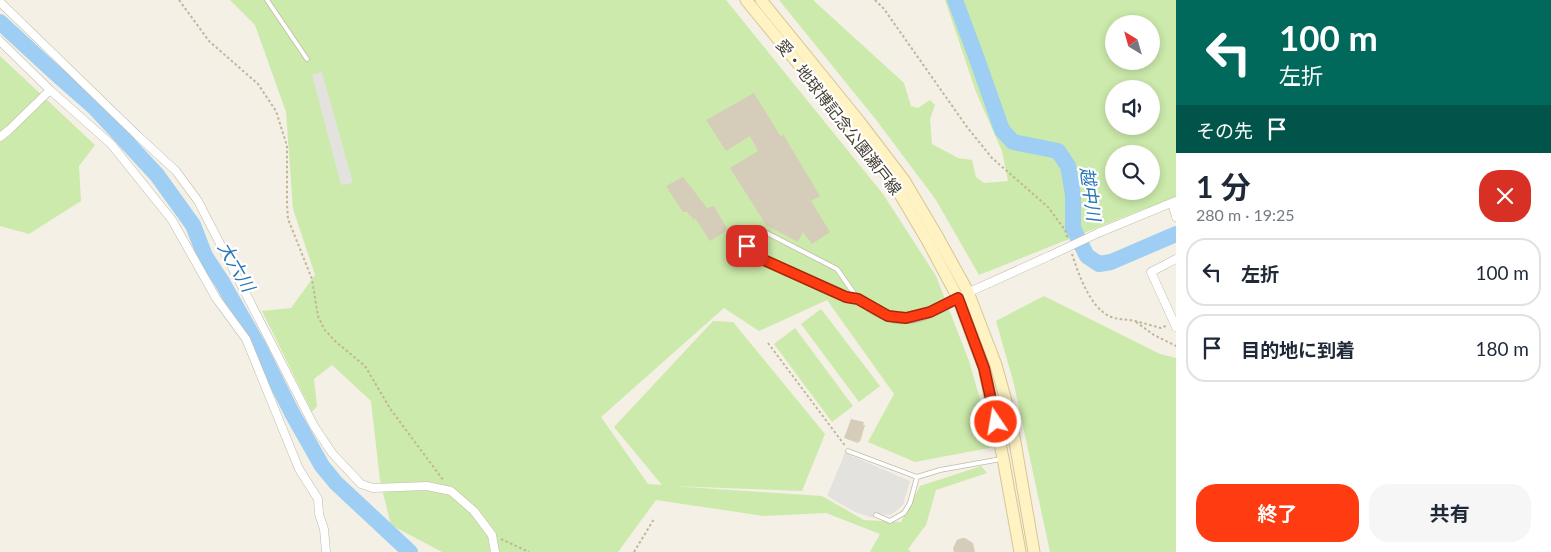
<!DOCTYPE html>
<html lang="ja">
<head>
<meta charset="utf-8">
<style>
  :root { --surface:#fff; --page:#f6f6f7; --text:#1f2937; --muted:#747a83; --line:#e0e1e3; --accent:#ff3c11 }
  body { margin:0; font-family:Lato,"Noto Sans JP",sans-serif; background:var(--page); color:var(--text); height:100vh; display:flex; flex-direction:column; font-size:19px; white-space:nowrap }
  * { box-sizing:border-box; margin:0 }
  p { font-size:16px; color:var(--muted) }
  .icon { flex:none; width:28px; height:28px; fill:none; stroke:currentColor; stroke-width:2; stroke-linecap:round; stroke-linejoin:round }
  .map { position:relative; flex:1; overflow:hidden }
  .drawer { display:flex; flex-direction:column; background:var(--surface); width:375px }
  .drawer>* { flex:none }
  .banner { background:#00695c; color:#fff; overflow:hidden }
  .needle { width:32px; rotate:323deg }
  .buttons { position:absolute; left:1105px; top:15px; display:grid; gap:10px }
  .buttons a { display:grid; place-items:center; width:55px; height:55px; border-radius:50%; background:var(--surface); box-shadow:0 2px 8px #0003; font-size:25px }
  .pin { position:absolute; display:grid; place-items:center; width:42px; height:42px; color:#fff; margin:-21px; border-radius:10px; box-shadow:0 2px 8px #0006 }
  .me { position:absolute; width:55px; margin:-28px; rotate:348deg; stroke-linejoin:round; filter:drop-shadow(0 0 4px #0008) }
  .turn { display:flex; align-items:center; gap:18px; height:105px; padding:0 20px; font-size:22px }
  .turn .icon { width:65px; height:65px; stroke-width:2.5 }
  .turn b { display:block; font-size:35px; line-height:42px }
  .then { display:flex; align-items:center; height:48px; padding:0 20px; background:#0003; gap:10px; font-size:19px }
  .round { display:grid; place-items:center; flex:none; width:52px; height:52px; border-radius:20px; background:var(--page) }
  .overview { display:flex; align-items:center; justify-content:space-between; height:85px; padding:0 20px }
  h1 { font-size:30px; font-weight:700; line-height:38px }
  .button { display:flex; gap:10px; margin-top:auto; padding:10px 20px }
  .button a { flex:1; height:58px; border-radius:20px; background:var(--accent); color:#fff; font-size:20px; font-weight:700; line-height:58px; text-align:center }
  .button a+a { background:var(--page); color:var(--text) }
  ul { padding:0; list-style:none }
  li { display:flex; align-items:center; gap:15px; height:68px; margin:0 10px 8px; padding:0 10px; border:2px solid var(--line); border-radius:20px }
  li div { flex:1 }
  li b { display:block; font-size:19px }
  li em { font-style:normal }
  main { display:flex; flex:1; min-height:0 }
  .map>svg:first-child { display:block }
  .green { fill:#cceaab; fill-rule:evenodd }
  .parking { fill:#e4e2de }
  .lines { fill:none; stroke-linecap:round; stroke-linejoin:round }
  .river { stroke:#9ecef4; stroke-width:16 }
  .building { fill:#d6ccba }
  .service-casing { stroke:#c2bbaa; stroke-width:5.5 }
  .minor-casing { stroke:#c2bbaa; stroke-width:9 }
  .tertiary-casing { stroke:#c2bbaa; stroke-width:12 }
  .secondary-casing { stroke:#d6c692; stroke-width:13 }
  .path { stroke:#c2b498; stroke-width:2; stroke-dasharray:2.5 2.5; stroke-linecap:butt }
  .service { stroke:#fff; stroke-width:4 }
  .minor { stroke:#fff; stroke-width:8 }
  .tertiary { stroke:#fff; stroke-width:10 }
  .secondary { stroke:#fff3c4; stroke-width:11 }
  .minor-bridge-casing { stroke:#c2bbaa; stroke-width:9; stroke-linecap:butt }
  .minor-bridge { stroke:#fff; stroke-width:8 }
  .route-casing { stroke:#a6270b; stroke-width:12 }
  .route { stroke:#ff3c11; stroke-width:9 }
  .labels { text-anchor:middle; stroke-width:4.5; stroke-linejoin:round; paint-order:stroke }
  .street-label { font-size:16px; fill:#464034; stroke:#fff }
  .water-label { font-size:18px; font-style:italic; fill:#2876b8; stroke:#fff }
</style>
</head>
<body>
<main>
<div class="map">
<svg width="1176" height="552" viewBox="0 0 1176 552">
  <rect width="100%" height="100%" fill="#f4f0e5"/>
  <g class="green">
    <path d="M230,0H726L883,194L936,276L969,361L994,447L915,462L868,442L894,394L827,300L759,331L724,308L601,417L648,484L662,485L614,427L713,321L733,322L825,434L802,491L672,486L822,496L864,520L901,522L920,486L981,466L987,473L936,490L926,525L908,549L911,552H870L880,534L826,513L764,516L656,500L618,552H442L391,525L380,480L371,401L332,365L314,379L317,406L312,412L262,311L291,308L315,275L293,209L286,112L255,25Z"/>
    <path d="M779,0H813L904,83L911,106L918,108L930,100L935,105L930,119L932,144L958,158L972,160L976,177L984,183L1008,181L1002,151L976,92L945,0H1176V201L1144,209L979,275L936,200L877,121ZM1114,24H1151V61H1114ZM1114,89H1151V126H1114ZM1114,154H1151V191H1114Z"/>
    <path d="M0,56L95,145L79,166L81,201L29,234L0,226Z"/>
    <path d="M1044,296L1160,354L1176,358V552H1050L1014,384L996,321Z"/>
    <path d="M821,309L880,386L859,402L801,324Z"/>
    <path d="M795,328L853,406L832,422L774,344Z"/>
  </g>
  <g class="parking">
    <path d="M322,72L353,183L341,185L312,75Z"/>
    <path d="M845,453L910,481L903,505L891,515L877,514L873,518L855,512L827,496Z"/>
  </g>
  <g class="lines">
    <g class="river">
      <path d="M955,0L977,59L1002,130L1013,142L1058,151L1068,166L1073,195V228L1087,256L1099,264L1111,262L1176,234"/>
      <path d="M0,22L53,71L95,108L157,175L193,225L205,256L222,282L259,347L292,413L322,466L336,483L410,552"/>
    </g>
  </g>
  <g class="building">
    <path d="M754,93L781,137L783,134L820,196L811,201L830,232L812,244L803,232L798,242L766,225L730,168L758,151L750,136L726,151L706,120Z"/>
    <path d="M683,177L707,208L714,206L728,230L710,241L695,218L694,220L687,212H683L666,186Z"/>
    <path d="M851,419L864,422L863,425H865L860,442L859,441L858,443L844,438Z"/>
    <path d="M962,538H965L973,543L975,552H954L953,548L957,540Z"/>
  </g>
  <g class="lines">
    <g class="service-casing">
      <g id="service">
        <path d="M267,0L307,59"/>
        <path d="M763,231L837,269L858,299L845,297L755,255L747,246L751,234Z"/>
        <path d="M848,451L917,477L940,470L1001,459"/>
        <path d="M876,515L890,521L904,513L910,503L917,477"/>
      </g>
    </g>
    <g class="minor-casing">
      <g id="minor">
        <path d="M0,2L138,136L176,171L198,201L314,426L332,453L361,484L373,488L427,486L451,491L474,511L492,535L495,552"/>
        <path d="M0,41L50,90L111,144L172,220L216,298L246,339L299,469L318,499L319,514L324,529L326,552"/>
        <path d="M0,137L9,130L50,90"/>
        <path d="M1172,203L1176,217"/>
        <path d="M1098,233L1176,201"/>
        <path d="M1176,259L1151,272L1176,327"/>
        <path d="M965,294L1049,256"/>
      </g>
    </g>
    <g class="tertiary-casing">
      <path id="tertiary" d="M858,299C868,304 878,313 889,316C913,324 937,309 958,298"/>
    </g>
    <g class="secondary-casing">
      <g id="secondary">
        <path d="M746,0L850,127L895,186L927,240L958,298L984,368L1003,458L1020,552"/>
        <path d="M761,0L859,121L904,180L936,234L968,292L996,365L1011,419L1034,552"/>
      </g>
    </g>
    <g class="path">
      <path d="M179,0L209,41L258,84L276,111L287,146V204L288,219L312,279L318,316L324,329L335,341L365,366L391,410L444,481"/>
      <path d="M875,0L884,9L967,127L992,158L1048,207L1065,230L1068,240"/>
      <path d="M1072,254C1078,273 1090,307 1109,316C1117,320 1126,319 1135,321C1144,323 1153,326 1161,328L1168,325"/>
      <path d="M1136,322L1154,335L1176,346"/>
      <path d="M768,343L846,447"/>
      <path d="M501,539L529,552"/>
      <path d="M634,552L654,519"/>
    </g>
    <use href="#service" class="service"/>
    <use href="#minor" class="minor"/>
    <use href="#tertiary" class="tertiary"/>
    <use href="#secondary" class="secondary"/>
    <g class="minor-bridge-casing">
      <path id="minor-bridge" d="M1049,256L1098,233"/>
    </g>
    <use href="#minor-bridge" class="minor-bridge"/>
  </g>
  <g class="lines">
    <g class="route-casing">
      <path id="route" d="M747,246L755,256L846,297L858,299L888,316L906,318L930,312L958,298L984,368L996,422"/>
    </g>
    <use href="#route" class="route"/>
  </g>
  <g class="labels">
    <g class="street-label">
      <text transform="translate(839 117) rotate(52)" y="6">愛・地球博記念公園瀬戸線</text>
    </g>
    <g class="water-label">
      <text transform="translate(1090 194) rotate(82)" y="6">越中川</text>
      <text transform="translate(236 267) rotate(60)" y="6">大六川</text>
    </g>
  </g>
</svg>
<div class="buttons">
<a><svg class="needle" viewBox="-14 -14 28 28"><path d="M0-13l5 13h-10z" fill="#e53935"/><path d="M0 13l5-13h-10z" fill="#747a83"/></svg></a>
<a><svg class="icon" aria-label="sound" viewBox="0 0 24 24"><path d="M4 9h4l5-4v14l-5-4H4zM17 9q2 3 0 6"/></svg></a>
<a><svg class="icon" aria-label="search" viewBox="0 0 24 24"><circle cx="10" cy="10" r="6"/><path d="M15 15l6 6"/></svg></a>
</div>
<div class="pin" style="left:747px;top:246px;background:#d93025"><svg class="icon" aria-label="arrive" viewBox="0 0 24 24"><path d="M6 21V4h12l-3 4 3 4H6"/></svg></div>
<svg class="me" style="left:996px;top:422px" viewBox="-20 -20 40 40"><circle r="17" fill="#ff3c11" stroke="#fff" stroke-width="3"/><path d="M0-11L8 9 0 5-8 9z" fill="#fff"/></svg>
</div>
<section class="drawer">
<div class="banner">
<div class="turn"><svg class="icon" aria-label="left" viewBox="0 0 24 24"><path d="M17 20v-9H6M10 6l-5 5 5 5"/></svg><div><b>100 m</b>左折</div></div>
<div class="then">その先<svg class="icon" aria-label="arrive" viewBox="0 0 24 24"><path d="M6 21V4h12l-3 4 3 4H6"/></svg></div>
</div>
<div class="overview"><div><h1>1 分</h1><p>280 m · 19:25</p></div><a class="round" style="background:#d93025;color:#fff"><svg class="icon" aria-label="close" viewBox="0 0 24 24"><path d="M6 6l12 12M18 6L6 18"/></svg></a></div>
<ul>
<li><svg class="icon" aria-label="left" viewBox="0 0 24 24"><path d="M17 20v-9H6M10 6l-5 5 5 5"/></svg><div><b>左折</b></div><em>100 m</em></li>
<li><svg class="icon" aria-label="arrive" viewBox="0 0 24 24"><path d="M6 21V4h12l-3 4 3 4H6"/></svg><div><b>目的地に到着</b></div><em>180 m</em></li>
</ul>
<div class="button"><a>終了</a><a>共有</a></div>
</section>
</main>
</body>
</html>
